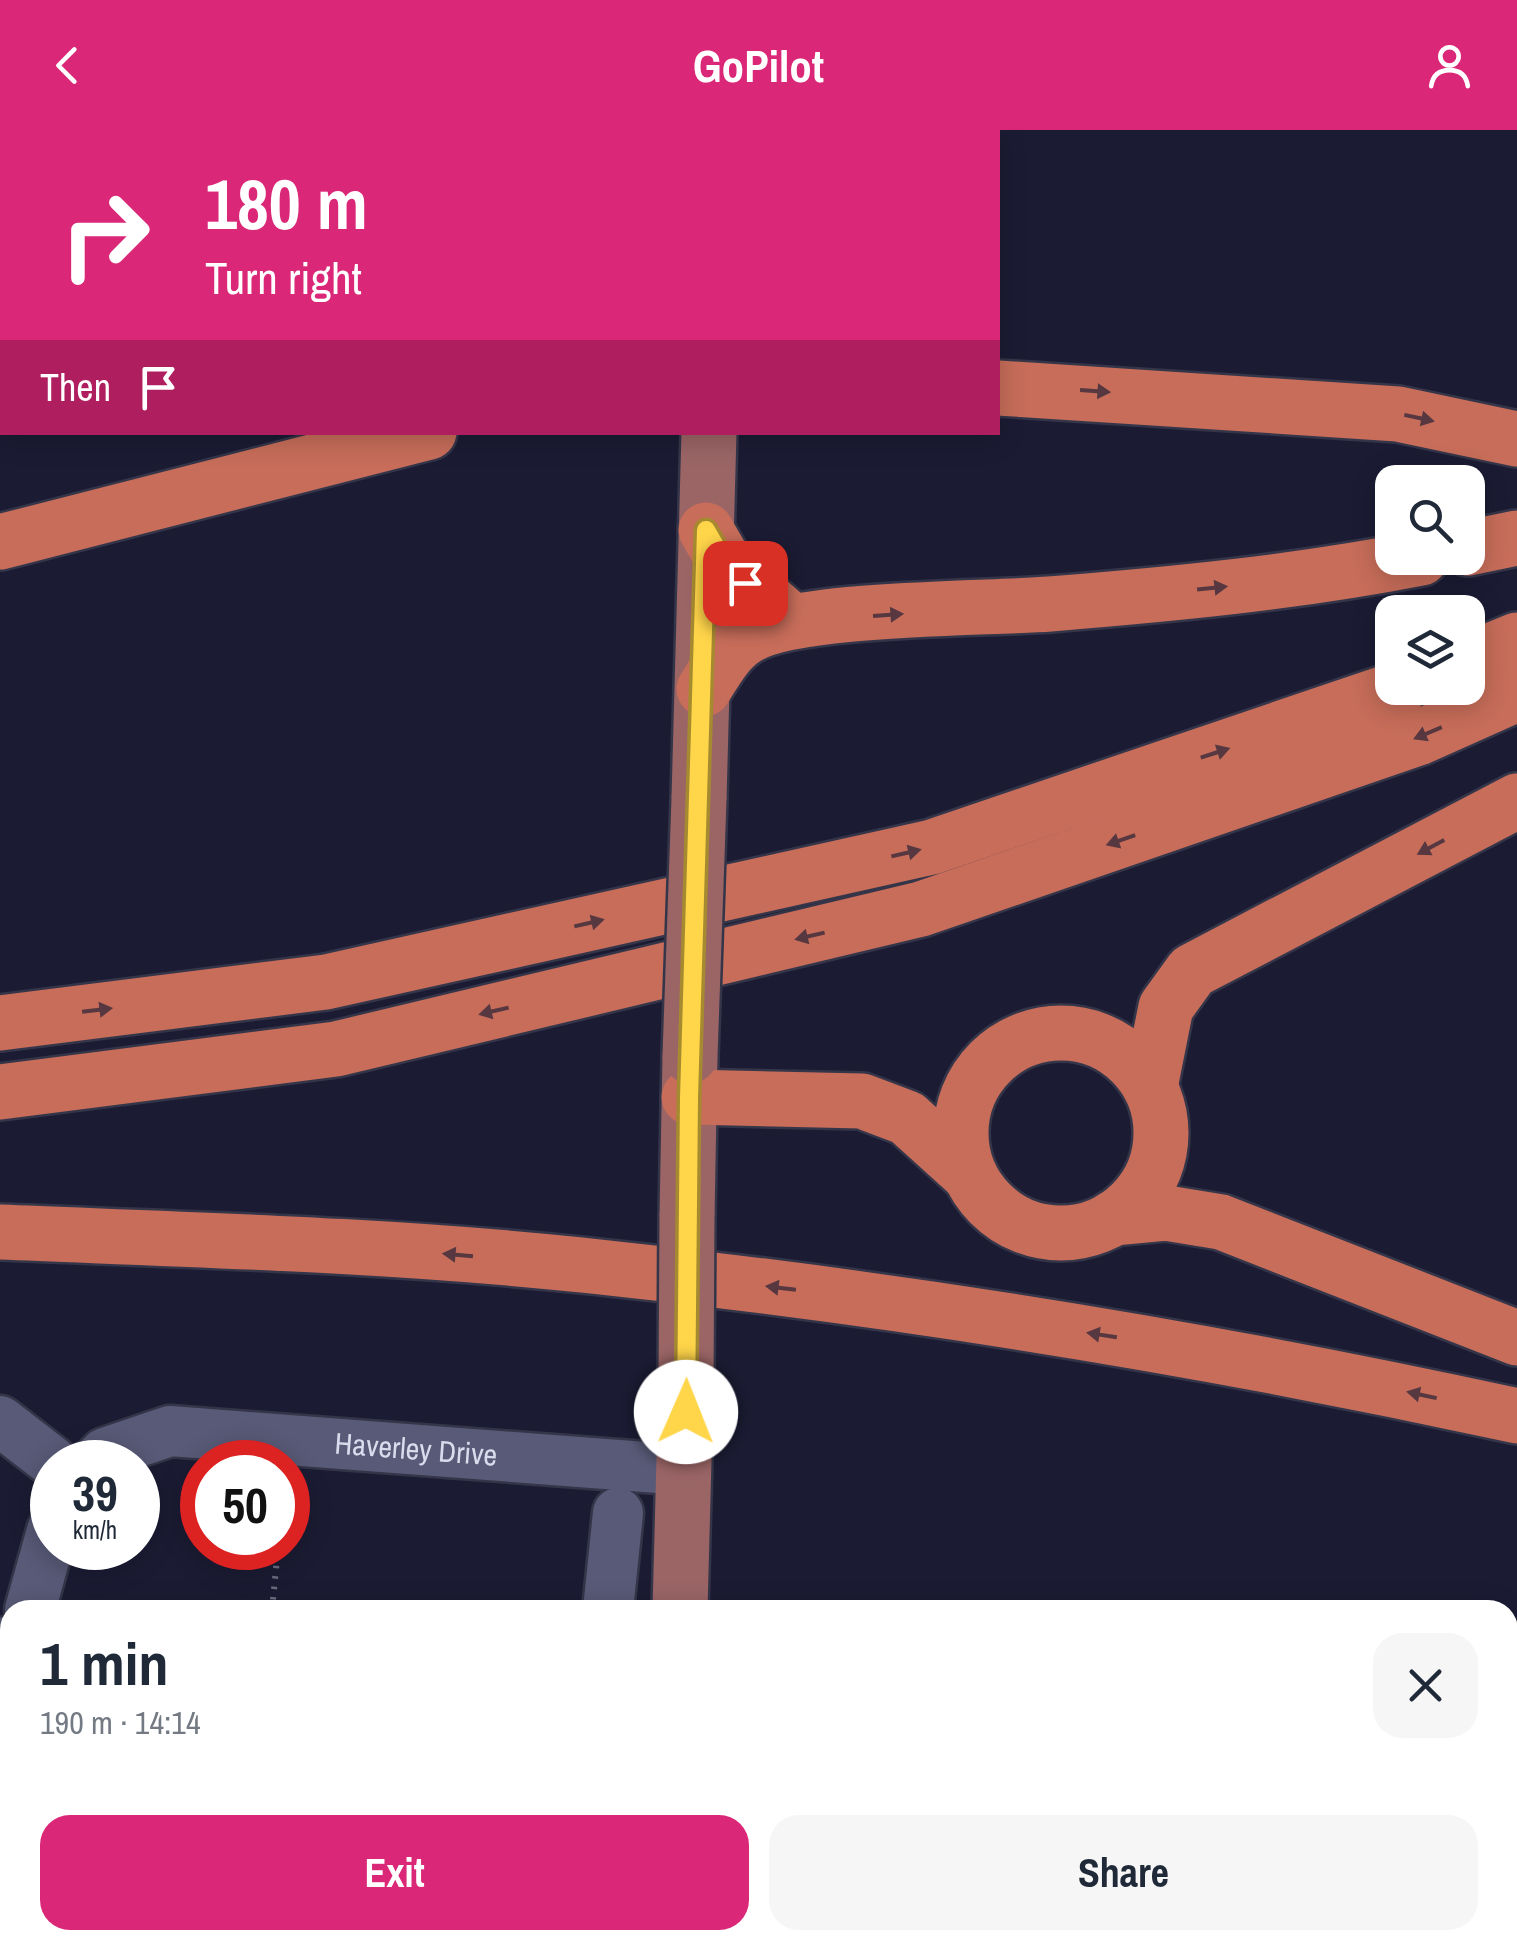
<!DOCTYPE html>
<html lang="en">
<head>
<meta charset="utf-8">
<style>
  :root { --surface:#fff; --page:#f6f6f7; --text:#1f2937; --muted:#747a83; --accent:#db2777 }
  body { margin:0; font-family:"Archivo Narrow",sans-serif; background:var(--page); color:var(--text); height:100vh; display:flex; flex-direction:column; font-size:38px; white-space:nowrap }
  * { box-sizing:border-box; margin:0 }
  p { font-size:32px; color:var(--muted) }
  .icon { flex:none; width:55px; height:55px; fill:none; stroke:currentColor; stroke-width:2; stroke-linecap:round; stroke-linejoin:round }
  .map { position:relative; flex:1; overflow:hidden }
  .drawer { position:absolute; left:0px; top:1470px; width:1518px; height:350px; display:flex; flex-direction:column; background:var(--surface); border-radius:30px 30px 0 0; box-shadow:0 5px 25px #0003 }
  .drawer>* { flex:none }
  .hud { position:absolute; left:0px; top:0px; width:1000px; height:305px; box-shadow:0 5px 25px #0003; background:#db2777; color:#fff; overflow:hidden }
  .fabs { position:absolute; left:1375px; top:335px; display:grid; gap:20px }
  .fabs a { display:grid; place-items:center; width:110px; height:110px; border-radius:20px; background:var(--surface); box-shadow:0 5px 25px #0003; font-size:50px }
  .speed { position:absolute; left:30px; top:1310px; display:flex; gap:20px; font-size:50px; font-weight:700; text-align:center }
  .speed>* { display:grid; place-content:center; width:130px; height:130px; border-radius:50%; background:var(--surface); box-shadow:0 5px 25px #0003; line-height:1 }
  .speed small { font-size:25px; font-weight:400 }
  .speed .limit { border:15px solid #d22; background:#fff; color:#111 }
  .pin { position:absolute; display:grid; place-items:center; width:85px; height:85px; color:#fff; margin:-42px; border-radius:20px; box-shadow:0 5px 15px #0006 }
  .me { position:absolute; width:110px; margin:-55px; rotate:1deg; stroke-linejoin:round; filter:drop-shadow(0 0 8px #0008) }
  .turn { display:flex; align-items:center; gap:35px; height:210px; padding:0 40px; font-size:45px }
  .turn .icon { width:130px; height:130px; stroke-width:2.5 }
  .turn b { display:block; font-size:70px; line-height:85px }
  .then { display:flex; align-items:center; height:95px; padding:0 40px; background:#0003; gap:20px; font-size:38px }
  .round { display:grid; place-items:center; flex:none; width:105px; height:105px; border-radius:30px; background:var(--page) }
  .overview { display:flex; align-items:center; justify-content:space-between; height:170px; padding:0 40px }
  h1 { font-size:60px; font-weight:800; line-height:75px }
  .action { display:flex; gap:20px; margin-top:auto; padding:20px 40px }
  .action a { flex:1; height:115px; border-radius:30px; background:var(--accent); color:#fff; font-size:40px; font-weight:800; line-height:115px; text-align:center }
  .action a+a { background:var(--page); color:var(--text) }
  header { display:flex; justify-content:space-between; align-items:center; height:130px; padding:0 40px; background:var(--accent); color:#fff; font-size:45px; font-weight:800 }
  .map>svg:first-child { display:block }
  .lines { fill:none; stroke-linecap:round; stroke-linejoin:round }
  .minor-casing { stroke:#353549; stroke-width:55 }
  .major-casing { stroke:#353549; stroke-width:60 }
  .highway-casing { stroke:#353549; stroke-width:60 }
  .path { stroke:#6b6c81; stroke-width:6; stroke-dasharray:2.5 8; stroke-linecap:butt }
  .minor { stroke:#585a77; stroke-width:50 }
  .major { stroke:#9b6566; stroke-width:55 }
  .highway { stroke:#c76d5a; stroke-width:55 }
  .major-bridge-casing { stroke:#353549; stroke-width:60; stroke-linecap:butt }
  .major-bridge { stroke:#9b6566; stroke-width:55 }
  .oneway { fill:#573841 }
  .route-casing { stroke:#a68a30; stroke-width:25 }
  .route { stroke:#ffd54a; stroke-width:18 }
  .labels { text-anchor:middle; stroke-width:10; stroke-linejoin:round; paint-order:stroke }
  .street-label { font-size:30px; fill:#dadced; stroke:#1b1c34 }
</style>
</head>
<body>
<header><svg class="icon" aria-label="back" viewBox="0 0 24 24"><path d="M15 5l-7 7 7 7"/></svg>GoPilot<svg class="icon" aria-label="person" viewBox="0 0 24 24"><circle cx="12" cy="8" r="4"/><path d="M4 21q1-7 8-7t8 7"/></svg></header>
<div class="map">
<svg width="1517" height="1820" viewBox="0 0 1517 1820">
  <rect width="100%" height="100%" fill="#1b1c34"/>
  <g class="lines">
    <g class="minor-casing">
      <g id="minor">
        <path d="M0,1291L53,1332"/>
        <path id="s1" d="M96,1332L105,1323L170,1301L685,1340"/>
        <path d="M30,1480L52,1401"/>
        <path d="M608,1480L618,1383"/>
        <path d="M0,1527L10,1511"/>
        <path d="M0,1589L10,1596"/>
        <path d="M45,1820L48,1810"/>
        <path d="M405,1820L406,1810"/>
        <path d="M927,1820L930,1810"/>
        <path d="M1260,1820L1269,1810"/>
      </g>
    </g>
    <g class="major-casing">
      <g id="major">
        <path d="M727,2V0"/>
        <path d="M699,669L709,302"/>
        <path d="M687,1086L690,926"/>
        <path d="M680,1480L686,1254"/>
        <path d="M661,1820V1810"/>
      </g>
    </g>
    <g class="highway-casing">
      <g id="highway">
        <path d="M998,258L1398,284L1517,309"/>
        <path d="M706,400L725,433L791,491"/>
        <path d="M0,412L429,302"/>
        <path d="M1468,418L1517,408"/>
        <path d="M1468,530L1517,510"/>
        <path d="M704,559C716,540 727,519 747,507C795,477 984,479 1050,474C1174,464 1299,452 1421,428"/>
        <path d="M0,893L326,852L932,717L1400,558"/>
        <circle cx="1061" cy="1003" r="100"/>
        <path d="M1150,957L1166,877L1192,841L1517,671"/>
        <path d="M0,962L336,919L921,779L1418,608L1517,564"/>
        <path d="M689,967L862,971L907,988L970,1045"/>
        <path d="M1113,1088L1166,1083L1221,1092L1517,1208"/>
        <path d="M0,1102C197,1110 395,1115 591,1136C903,1169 1211,1219 1517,1286"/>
      </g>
    </g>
    <g class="path">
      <path d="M272,1480L278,1418"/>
      <path d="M1045,1810L1068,1820"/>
      <path d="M248,1820V1810"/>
      <path d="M575,1820L577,1810"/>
    </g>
    <use href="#minor" class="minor"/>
    <use href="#major" class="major"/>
    <use href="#highway" class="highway"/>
    <g class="major-bridge-casing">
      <g id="major-bridge">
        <path d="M690,926L699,669"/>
        <path d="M686,1254L687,1086"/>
      </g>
    </g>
    <use href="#major-bridge" class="major-bridge"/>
  </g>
  <defs><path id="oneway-solid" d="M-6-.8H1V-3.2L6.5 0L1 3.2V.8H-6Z" transform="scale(2.5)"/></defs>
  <g class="oneway">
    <use href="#oneway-solid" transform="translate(1095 261) rotate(4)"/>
    <use href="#oneway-solid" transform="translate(1419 288) rotate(12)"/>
    <use href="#oneway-solid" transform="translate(1212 458) rotate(-6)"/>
    <use href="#oneway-solid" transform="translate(888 485) rotate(-4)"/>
    <use href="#oneway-solid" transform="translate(1428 603) rotate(157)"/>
    <use href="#oneway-solid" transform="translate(1215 623) rotate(-18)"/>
    <use href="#oneway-solid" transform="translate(1121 710) rotate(161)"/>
    <use href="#oneway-solid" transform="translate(1431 717) rotate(152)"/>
    <use href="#oneway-solid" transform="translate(906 723) rotate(-13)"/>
    <use href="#oneway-solid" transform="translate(589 793) rotate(-13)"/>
    <use href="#oneway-solid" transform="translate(810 806) rotate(167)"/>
    <use href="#oneway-solid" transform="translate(97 880) rotate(-7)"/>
    <use href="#oneway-solid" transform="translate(494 881) rotate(167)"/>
    <use href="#oneway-solid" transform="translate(458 1125) rotate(-175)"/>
    <use href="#oneway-solid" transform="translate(781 1158) rotate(-173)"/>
    <use href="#oneway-solid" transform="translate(1102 1205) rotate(-171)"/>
    <use href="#oneway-solid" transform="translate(1422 1265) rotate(-168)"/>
  </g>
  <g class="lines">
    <g class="route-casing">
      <path id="route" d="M686,1282L689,968L706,400L725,433L745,453"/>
    </g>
    <use href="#route" class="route"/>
  </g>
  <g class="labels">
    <g class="street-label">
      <text dy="10" stroke="none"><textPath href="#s1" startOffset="328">Haverley Drive</textPath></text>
    </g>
  </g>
</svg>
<div class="fabs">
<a><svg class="icon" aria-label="search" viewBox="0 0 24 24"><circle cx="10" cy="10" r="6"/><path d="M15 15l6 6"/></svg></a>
<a><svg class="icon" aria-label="layers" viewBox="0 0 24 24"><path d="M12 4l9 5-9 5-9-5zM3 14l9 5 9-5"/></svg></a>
</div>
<div class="speed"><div>39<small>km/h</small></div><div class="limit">50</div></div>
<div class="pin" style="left:745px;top:453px;background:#d93025"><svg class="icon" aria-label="arrive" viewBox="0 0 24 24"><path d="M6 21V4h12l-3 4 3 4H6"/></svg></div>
<svg class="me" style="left:686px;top:1282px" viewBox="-20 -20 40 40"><circle r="19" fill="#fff"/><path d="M0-13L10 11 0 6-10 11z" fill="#ffd54a"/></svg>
<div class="hud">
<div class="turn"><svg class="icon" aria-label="right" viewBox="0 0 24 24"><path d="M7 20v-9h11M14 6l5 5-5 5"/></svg><div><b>180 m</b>Turn right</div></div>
<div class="then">Then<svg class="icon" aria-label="arrive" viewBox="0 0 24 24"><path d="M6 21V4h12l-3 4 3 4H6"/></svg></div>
</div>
<section class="drawer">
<div class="overview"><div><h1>1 min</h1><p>190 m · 14:14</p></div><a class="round"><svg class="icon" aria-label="close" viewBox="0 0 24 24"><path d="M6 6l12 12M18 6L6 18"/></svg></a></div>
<div class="action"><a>Exit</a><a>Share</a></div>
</section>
</div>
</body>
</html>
